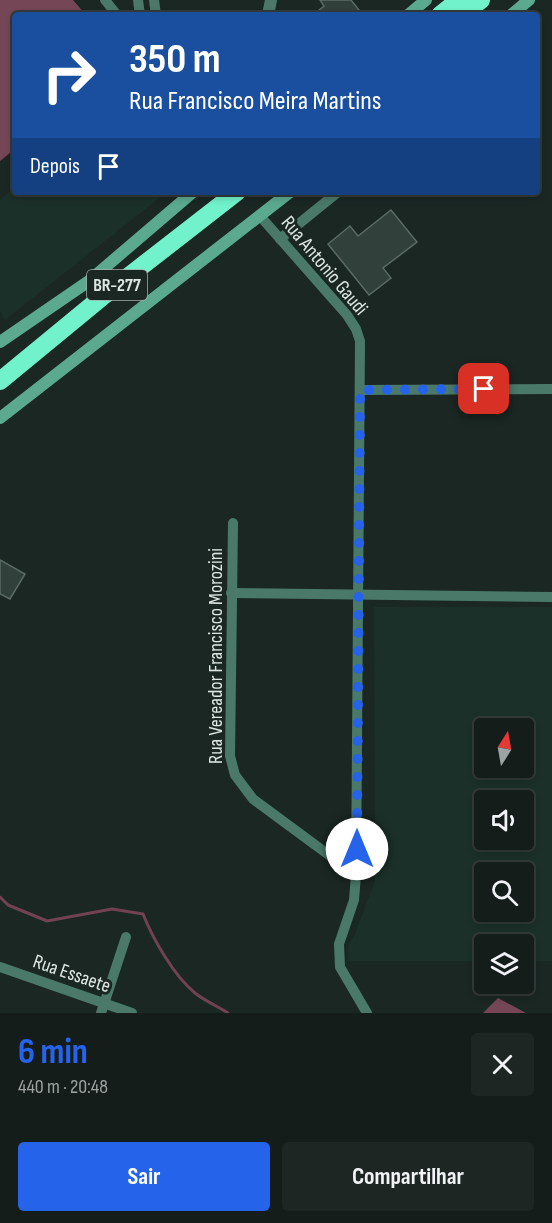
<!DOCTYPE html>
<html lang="pt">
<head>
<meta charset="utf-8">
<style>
	body { margin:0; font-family:"Sofia Sans Condensed",sans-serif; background:#1d2623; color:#f1f3f6; height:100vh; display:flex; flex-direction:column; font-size:22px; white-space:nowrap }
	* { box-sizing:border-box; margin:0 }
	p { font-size:20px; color:#9da2a2 }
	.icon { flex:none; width:33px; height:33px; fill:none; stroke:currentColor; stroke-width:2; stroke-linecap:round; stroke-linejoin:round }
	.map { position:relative; height:1013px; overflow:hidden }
	.side { display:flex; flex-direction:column; background:#141d1a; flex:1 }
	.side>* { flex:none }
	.top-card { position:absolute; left:12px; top:12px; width:528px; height:183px; border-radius:6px; box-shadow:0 3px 9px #0003,0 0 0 2px #333b39; background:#1a4fa0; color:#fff; overflow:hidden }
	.needle { width:39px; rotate:11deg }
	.controls { position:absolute; left:474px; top:718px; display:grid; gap:12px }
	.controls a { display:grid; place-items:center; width:60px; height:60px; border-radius:6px; background:#141d1a; box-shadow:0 3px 9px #0003,0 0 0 2px #333b39; font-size:30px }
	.pin { position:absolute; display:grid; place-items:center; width:51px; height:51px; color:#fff; margin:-26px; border-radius:12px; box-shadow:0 3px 9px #0006 }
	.me { position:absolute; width:66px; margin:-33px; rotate:0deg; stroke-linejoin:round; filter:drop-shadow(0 0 4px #0008) }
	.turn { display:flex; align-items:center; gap:21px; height:126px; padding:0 18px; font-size:27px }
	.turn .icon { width:78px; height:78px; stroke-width:2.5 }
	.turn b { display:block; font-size:42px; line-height:51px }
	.then { display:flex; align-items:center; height:57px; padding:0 18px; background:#0003; gap:12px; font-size:22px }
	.round { display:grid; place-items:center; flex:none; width:63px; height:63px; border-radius:6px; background:#1d2623 }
	.overview { display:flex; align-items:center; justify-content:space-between; height:102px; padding:0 18px }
	h1 { font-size:36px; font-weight:700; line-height:45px; color:#2563eb }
	.action { display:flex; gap:12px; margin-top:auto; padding:12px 18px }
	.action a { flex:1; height:69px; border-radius:6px; background:#2563eb; color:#fff; font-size:24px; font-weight:700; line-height:69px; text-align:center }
	.action a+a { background:#1d2623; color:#f1f3f6 }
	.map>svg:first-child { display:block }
</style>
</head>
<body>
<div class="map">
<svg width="552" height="1013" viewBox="0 0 552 1013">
	<rect width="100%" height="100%" fill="#1a2723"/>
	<g fill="#1b3029" fill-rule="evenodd">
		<polygon points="15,187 15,192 167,192 5,320 0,311 0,200"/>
		<path d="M374,607H552V961H524V945H484V961H348V945L355,934L375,880ZM484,729H524V768H484ZM484,801H524V840H484ZM484,873H524V912H484Z"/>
	</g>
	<g fill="#754656">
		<polygon points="0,0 73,0 86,15 15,15 15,149 0,161"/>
		<polygon points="498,998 526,1013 483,1013"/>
	</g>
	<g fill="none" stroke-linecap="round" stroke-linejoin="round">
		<path stroke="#714252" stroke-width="3" d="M0,897L8,905L47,921L112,909L143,914C153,939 174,976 195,993C205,1001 217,1006 228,1013"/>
	</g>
	<g fill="#32403b" stroke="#5b6a64" stroke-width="1.5">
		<polygon points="320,0 351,0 363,15 323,15 319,10 324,6"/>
		<polygon points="391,210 417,242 383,268 391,278 369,295 328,244 350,226 358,236"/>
		<polygon points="0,560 25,574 10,599 0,594"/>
	</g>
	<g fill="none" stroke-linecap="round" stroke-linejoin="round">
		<g stroke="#4a7969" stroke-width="10">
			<polyline points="105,0 117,15"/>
			<polyline points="138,0 140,15"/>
			<polyline points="154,0 156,15"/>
			<polyline points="260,216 347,315 356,329 360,341 356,875 354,900 339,944 340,967 367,1013"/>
			<polyline points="280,239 338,192"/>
			<polyline points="360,390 552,389"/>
			<polyline points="233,523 230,756 235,775 253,799 356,875"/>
			<polyline points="231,593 552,597"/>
			<polyline points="0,967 132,1013"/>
			<polyline points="101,1013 126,937"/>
		</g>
		<polyline stroke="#4a7969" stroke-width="12" points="268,15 271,0"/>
		<g stroke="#5baa90" stroke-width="12">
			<polyline points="408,15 426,0"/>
			<polyline points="511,15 529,0"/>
			<polyline points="0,342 89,281 193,192"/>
			<polyline points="0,418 290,192"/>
		</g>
		<g stroke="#71f2ca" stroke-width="18">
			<polyline points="440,15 459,0"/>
			<polyline points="461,15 481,0"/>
			<polyline points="0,381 102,297 237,192"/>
		</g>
	</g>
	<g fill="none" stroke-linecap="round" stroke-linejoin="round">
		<polyline stroke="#2563eb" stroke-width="10" stroke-dasharray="0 18" points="357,849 360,390 484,389"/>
	</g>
	<g text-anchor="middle" stroke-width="6" stroke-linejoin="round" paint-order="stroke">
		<rect fill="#1a2723" stroke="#a4adaa" stroke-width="1.5" x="87" y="270" width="60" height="30" rx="4.5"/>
		<g font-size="18" font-weight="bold" fill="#dfe7e4">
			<text x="117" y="291">BR-277</text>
		</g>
		<g font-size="20" fill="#dfe7e4" stroke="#1a2723">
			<text transform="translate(325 265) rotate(50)" y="7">Rua Antonio Gaudi</text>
			<text transform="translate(215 656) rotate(-90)" y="7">Rua Vereador Francisco Morozini</text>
			<text transform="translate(72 973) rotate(19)" y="7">Rua Essaete</text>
		</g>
	</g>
</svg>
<div class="controls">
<a><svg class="needle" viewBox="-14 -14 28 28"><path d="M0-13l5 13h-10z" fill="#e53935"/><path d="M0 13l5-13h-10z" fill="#9da2a2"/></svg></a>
<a><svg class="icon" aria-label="sound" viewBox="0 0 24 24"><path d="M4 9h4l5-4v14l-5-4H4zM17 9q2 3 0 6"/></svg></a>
<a><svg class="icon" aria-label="search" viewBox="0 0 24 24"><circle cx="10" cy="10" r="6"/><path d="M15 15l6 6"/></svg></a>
<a><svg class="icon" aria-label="layers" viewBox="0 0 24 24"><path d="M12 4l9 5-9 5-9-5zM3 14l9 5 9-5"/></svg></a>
</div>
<div class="pin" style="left:484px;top:389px;background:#d93025"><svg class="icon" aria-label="arrive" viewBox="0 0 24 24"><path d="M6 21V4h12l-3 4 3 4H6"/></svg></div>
<svg class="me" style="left:357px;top:849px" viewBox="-20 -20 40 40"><circle r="19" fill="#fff"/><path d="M0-13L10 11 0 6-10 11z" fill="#2563eb"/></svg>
<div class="top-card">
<div class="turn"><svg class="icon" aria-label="right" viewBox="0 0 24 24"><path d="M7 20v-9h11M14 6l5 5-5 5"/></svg><div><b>350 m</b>Rua Francisco Meira Martins</div></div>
<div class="then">Depois<svg class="icon" aria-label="arrive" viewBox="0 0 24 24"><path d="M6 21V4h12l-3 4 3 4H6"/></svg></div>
</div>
</div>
<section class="side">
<div class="overview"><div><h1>6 min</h1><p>440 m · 20:48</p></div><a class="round"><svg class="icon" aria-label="close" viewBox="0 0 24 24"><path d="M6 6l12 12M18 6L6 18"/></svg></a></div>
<div class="action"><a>Sair</a><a>Compartilhar</a></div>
</section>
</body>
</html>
